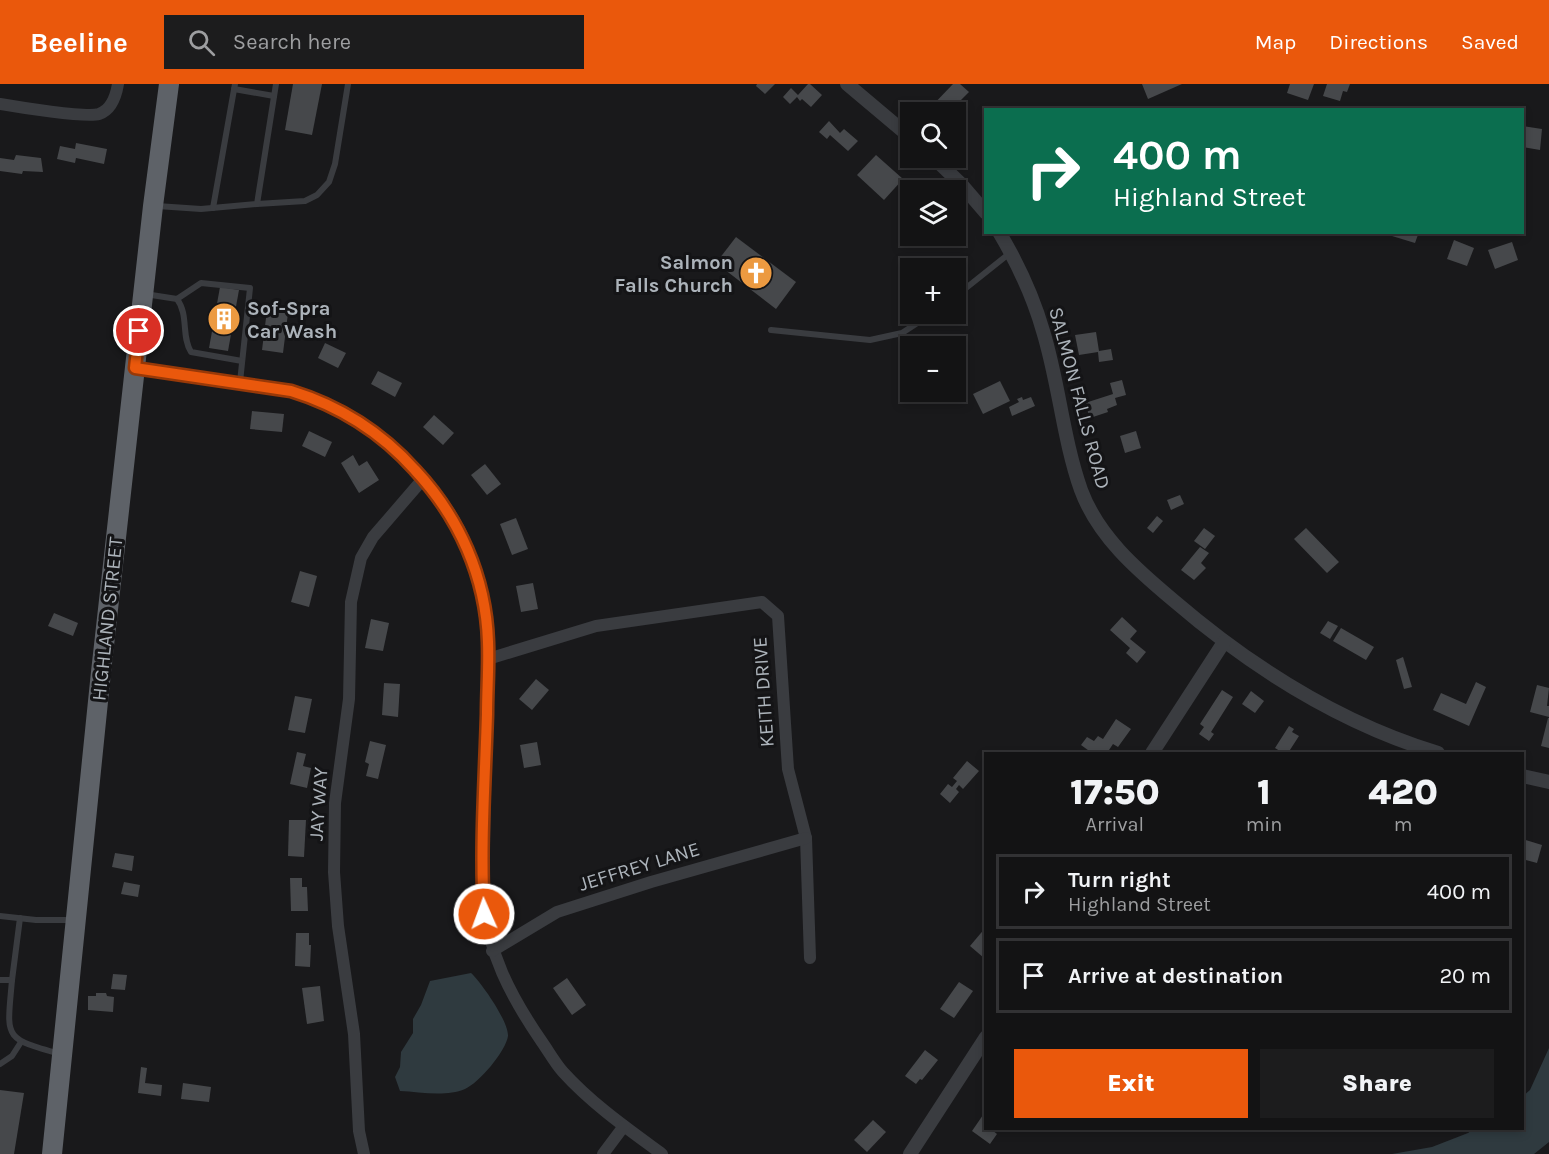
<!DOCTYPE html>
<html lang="en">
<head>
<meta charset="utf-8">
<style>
	body { margin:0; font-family:Karla,sans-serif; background:#1c1c1d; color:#f1f3f6; height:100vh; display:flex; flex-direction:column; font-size:22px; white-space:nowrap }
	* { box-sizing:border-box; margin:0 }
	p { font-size:20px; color:#9d9ea0 }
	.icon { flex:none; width:33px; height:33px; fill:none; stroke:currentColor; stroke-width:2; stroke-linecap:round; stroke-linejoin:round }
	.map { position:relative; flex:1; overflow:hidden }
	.sheet { position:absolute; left:984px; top:668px; width:540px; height:378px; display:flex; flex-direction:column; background:#131314; border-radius:0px; box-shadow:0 3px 9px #0003,0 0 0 2px #323234 }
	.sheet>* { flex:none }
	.banner { position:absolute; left:984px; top:24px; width:540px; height:126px; border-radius:0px; box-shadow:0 3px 9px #0003,0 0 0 2px #323234; background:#0b6e4f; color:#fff; overflow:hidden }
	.buttons { position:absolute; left:900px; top:18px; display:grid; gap:12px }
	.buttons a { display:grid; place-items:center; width:66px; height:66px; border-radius:0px; background:#131314; box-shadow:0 3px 9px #0003,0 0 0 2px #323234; font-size:30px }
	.pin { position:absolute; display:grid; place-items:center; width:51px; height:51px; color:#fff; margin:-26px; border:3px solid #fff; border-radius:50%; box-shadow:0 2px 6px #0007 }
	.me { position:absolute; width:66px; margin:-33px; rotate:358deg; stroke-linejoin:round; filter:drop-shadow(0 0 4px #0008) }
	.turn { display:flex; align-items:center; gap:21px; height:126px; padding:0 30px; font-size:27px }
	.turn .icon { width:78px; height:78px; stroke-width:2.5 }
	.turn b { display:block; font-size:42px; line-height:51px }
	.eta { display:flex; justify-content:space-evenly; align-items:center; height:102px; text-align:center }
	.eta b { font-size:36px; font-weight:800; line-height:42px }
	.cta { display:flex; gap:12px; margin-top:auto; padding:12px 30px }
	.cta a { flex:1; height:69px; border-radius:0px; background:#ea580c; color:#fff; font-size:24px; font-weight:800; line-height:69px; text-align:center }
	.cta a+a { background:#1c1c1d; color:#f1f3f6 }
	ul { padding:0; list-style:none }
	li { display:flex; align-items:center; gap:18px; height:75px; margin:0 12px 9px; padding:0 18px; border:3px solid #323234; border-radius:0px }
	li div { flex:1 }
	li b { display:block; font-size:22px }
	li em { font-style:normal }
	header { display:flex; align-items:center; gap:36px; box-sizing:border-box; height:84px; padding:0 30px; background:#ea580c; color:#fff }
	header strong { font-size:28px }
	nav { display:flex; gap:33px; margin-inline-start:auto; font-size:21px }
	.search { width:420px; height:54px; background:#1c1c1d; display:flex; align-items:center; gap:15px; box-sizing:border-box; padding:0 21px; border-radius:0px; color:#9d9ea0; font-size:22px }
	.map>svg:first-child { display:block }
</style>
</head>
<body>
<header>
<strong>Beeline</strong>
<div class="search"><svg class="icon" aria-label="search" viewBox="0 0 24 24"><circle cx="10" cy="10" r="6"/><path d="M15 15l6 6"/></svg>Search here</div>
<nav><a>Map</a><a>Directions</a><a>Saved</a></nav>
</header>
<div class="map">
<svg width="1549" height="1070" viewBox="0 0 1549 1070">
	<rect width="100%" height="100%" fill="#19191b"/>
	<g fill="#2f3a3f">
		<path d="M471,889C481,898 509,938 508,952C506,967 479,999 465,1005C446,1013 420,1008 400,1007L395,993L400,983L401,968L413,949V935L421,921L430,897Z"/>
		<polygon points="1549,964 1549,1058 1534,1070 1392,1070 1432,1063 1468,1049 1475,1044 1522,1044 1523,1012 1530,1006"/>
	</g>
	<g fill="#46484b">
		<polygon points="293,0 322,0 312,51 285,46"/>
		<polygon points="757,0 775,0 765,10 756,2"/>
		<polygon points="808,0 810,0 822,11 811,23 802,15 800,17 797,13 790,20 783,13 791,4 798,11"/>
		<polygon points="953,0 960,0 969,8 949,28 932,28 929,25"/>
		<polygon points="1142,0 1182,0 1148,15"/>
		<polygon points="1290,0 1314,0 1308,16 1287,9"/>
		<polygon points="1327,0 1350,0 1347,8 1343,7 1340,17 1323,12"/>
		<polygon points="829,37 840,49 844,45 858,57 848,67 830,51 827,55 819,48"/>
		<polygon points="1522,42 1542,45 1540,66 1522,63"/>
		<polygon points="76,59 107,65 104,80 76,74 75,79 57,75 60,62 75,65"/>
		<polygon points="16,71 41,74 43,88 23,87 22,90 0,87 0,74 14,76"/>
		<polygon points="876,71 903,95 884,116 857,91"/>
		<polygon points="1393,148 1419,148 1415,159 1392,152"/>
		<polygon points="736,153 796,198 776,225 716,179"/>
		<polygon points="1454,156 1474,164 1467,182 1447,175"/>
		<polygon points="1512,158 1518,176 1495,185 1488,166"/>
		<polygon points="220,203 239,206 228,267 209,264"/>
		<polygon points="267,226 288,229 283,269 262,266"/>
		<polygon points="1096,248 1099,267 1111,265 1113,276 1099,278 1098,268 1079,271 1075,251"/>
		<polygon points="325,259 346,269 338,284 318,274"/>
		<polygon points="378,287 402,299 395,313 371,300"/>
		<polygon points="1122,296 1126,311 1115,314 1117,321 1107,325 1108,328 1090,334 1085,319 1113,310 1110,299"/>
		<polygon points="1000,297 1010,317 983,330 973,310"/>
		<polygon points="1022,313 1023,316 1031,313 1035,322 1012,332 1009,323 1019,318 1017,315"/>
		<polygon points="252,327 284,330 282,348 250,345"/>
		<polygon points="434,331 454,349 443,361 423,343"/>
		<polygon points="309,347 332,358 325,373 302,362"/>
		<polygon points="1136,347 1141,364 1125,369 1120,352"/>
		<polygon points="353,371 359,382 367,377 379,396 359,409 341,379"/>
		<polygon points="485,380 501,400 487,411 471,391"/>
		<polygon points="1180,411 1184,420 1171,426 1167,416"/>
		<polygon points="1157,432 1163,437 1153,449 1147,444"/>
		<polygon points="516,434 528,465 512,471 500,440"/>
		<polygon points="1204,444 1215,452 1205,465 1194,457"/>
		<polygon points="1306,444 1339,478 1327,489 1294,455"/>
		<polygon points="1200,463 1209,469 1201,479 1206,484 1194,496 1181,486"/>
		<polygon points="300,487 317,492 309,523 291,518"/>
		<polygon points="533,499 538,525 521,528 516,502"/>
		<polygon points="54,529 78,539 73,552 48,542"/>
		<polygon points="1122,533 1137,547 1130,555 1146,568 1137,579 1126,569 1130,564 1110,546"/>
		<polygon points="371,535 389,539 383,567 365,564"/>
		<polygon points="1328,537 1338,542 1330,555 1320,549"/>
		<polygon points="1341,544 1374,563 1366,576 1333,557"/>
		<polygon points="1403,573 1412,603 1404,605 1396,576"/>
		<polygon points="536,595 549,606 532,626 519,615"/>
		<polygon points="1476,598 1486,603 1469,642 1433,626 1441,609 1466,620"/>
		<polygon points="384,599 400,600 398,633 382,631"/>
		<polygon points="1537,601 1549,604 1547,622 1549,622 1549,633 1530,628"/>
		<polygon points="1222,606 1233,613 1211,648 1214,650 1209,657 1199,650 1204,643 1200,640"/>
		<polygon points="1251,607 1264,617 1255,629 1242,620"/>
		<polygon points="295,612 312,615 305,649 288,646"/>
		<polygon points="1548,634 1549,634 1549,664 1541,662"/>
		<polygon points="1116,635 1131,645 1118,663 1113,660 1107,669 1092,669 1081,661 1087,653 1094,657 1098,652 1103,655"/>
		<polygon points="1289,642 1294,645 1292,648 1299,652 1288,669 1283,669 1275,664"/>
		<polygon points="370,657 386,661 378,695 366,692 369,680 365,678"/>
		<polygon points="537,658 541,681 524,684 520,661"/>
		<polygon points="297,668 306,670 303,682 311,684 307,704 290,700"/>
		<polygon points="967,677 979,687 963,705 959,701 956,705 959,708 950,719 940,710 948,700 952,703 957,697 953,694"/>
		<polygon points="289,736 306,736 304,773 288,772"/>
		<polygon points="1522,755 1542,761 1537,779 1522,775"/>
		<polygon points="115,769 134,772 132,787 112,783"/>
		<polygon points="290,794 302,794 302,803 307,803 308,827 291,827"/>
		<polygon points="124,798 140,801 138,813 121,810"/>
		<polygon points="986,843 986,871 984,874 970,862"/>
		<polygon points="296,849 309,849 309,861 311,861 310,883 295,882"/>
		<polygon points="113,890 127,891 125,906 111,905"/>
		<polygon points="567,894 586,921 572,931 553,904"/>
		<polygon points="959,898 973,907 954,934 940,925"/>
		<polygon points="320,902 324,937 307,940 302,904"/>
		<polygon points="96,909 106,909 107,912 114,913 113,928 88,926 88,912 96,912"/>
		<polygon points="925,966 938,976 922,996 920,995 916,1000 905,992"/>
		<polygon points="141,983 147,984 145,999 162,1001 161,1012 138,1009"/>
		<polygon points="183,999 211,1003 209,1018 181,1015"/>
		<polygon points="0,1006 24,1009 14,1070 0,1070"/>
		<polygon points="983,1031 986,1033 986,1044 993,1044 992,1046 997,1050 990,1060 972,1047"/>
		<polygon points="873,1036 886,1048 867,1068 854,1056"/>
	</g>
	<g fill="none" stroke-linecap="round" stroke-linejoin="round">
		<g stroke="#3a3c40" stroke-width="6">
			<polyline points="234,5 274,12"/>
			<polyline points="257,120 305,117 317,111 329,98 335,80 348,0"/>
			<polyline points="157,122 201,125 257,120 276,0"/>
			<polyline points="213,124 235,0"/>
			<polyline points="145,210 177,215 201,199 250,204 240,298"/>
			<polyline points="956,212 1010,169"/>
			<path d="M177,215C189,231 181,252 191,268L242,277"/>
			<polyline points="771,246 870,256 902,249 931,230"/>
			<polyline points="0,832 36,836 73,836"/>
			<polyline points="0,896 12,896 20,834"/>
			<path d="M12,896C7,954 2,954 60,970"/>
			<polyline points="0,980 12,972 21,958"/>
		</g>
		<g stroke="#3a3c40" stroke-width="12">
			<path d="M0,20C17,23 86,34 99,30C111,26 116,12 118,0"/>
			<path d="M135,284C168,289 201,294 234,298C262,302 289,305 315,315C378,338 443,402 468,465C480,495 485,526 488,558L483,812C487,868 511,913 542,958C549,968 555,979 563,988C592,1020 628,1045 662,1070"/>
			<polyline points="488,575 596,542 762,518 778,532 788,685 806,754 810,874"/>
			<polyline points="492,867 557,828 651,798 806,754"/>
			<polyline points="364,1070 359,1047 354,950 338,842 334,788 335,719 349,615 351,518 361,474 373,453 423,395"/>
			<polyline points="603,1070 624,1042"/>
		</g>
		<g stroke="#3a3c40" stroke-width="14">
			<polyline points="847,0 910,53"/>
			<polyline points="934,74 961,100 986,129"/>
			<path d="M999,148C1018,180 1033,212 1043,247C1059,299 1063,355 1081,406C1098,452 1136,485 1173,516C1251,583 1339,639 1438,669"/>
			<polyline points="1152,669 1224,558"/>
			<polyline points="1522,692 1549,698"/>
			<polyline points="910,1070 986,953"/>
		</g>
		<polyline stroke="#5e6268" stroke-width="20" points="52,1070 101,588 153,122 169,0"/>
	</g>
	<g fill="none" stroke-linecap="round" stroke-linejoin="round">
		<defs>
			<path id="route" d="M139,247L135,284L291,307C340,322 381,348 415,386C459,433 486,493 488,558C489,582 487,606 487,630C485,696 480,764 484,830"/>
		</defs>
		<use href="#route" stroke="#983908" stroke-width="15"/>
		<use href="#route" stroke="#ea580c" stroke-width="10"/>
	</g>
	<defs>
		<symbol id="church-disc" viewBox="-11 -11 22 22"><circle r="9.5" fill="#ec9a41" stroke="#141416"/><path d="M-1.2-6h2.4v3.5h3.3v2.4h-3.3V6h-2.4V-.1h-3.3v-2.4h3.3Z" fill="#fff"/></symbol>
		<symbol id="building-disc" viewBox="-11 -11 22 22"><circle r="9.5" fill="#ec9a41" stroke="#141416"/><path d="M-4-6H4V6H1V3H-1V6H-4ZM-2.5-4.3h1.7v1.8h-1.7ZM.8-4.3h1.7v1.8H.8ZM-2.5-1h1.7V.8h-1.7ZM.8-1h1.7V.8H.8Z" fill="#fff"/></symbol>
	</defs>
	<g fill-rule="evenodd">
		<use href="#church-disc" x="737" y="170" width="38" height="38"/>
		<use href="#building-disc" x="205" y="216" width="38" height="38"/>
	</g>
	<g text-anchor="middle" stroke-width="6" stroke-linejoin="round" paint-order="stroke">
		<g font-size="20" font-weight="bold" fill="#acb3ba" stroke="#141416" text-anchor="end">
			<text x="733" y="185">Salmon<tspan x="733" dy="23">Falls Church</tspan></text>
			<text x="247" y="231" text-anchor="start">Sof-Spra<tspan x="247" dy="23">Car Wash</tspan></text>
		</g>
		<g font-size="20" fill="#acb3ba" stroke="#141416">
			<text transform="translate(1080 314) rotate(75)" y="7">SALMON FALLS ROAD</text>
			<text transform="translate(107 535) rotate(-84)" y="7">HIGHLAND STREET</text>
			<text transform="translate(763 608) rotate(-94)" y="7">KEITH DRIVE</text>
			<text transform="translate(318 720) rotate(-86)" y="7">JAY WAY</text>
			<text transform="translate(639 782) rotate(-17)" y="7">JEFFREY LANE</text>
		</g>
	</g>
</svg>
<div class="buttons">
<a><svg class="icon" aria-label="search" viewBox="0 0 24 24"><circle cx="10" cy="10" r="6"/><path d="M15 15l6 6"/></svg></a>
<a><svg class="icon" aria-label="layers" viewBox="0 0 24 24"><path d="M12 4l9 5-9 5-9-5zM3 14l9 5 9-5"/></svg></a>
<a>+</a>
<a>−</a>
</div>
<div class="pin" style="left:139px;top:247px;background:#d93025"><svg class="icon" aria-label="arrive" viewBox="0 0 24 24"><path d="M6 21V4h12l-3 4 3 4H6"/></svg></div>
<svg class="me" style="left:484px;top:830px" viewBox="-20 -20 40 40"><circle r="17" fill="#ea580c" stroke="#fff" stroke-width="3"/><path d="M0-11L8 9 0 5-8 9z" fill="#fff"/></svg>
<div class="banner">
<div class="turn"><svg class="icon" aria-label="right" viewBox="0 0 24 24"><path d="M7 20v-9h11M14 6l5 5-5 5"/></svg><div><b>400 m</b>Highland Street</div></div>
</div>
<section class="sheet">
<div class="eta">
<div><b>17:50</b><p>Arrival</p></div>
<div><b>1</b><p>min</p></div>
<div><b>420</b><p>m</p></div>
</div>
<ul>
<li><svg class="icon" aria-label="right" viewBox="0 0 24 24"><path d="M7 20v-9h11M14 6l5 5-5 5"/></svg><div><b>Turn right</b><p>Highland Street</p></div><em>400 m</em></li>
<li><svg class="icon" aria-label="arrive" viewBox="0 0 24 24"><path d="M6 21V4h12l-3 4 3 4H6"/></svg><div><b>Arrive at destination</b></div><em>20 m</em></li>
</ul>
<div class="cta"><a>Exit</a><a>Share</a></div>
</section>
</div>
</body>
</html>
